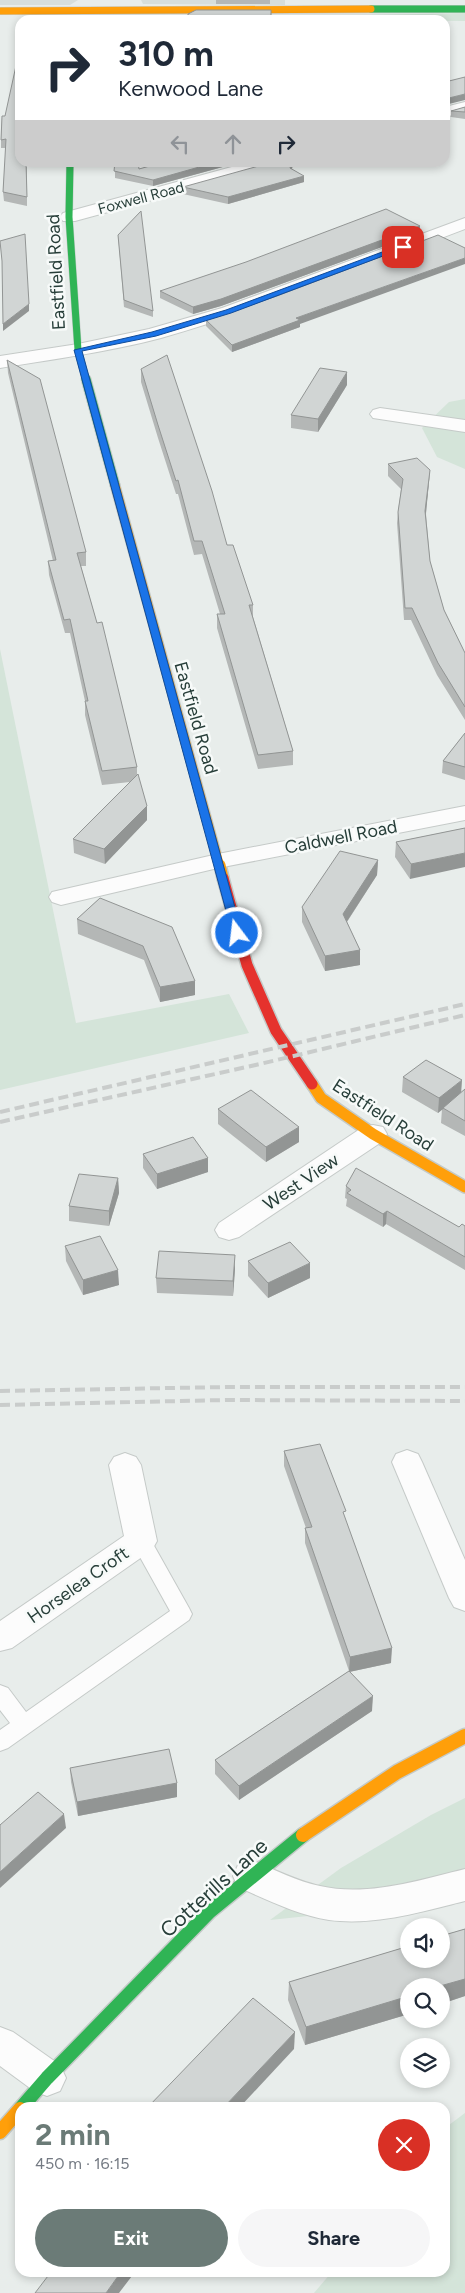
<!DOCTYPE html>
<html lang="en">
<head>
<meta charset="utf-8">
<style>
	body { margin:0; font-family:Figtree,sans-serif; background:#f6f6f7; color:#1f2937; height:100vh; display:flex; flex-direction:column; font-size:19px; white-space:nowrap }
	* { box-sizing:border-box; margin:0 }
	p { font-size:16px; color:#747a83 }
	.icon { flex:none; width:28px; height:28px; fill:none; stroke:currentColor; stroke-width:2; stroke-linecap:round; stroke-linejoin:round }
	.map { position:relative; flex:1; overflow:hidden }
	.drawer { position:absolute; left:15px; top:2102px; width:435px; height:175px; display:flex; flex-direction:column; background:#fff; border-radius:15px; box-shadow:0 2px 8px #0003 }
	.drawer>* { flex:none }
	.banner { position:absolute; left:15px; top:15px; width:435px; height:152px; border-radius:15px; box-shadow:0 2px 8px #0003; background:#fff; color:#1f2937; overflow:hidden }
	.tools { position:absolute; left:400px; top:1918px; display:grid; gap:10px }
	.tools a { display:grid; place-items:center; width:50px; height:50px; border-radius:50%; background:#fff; box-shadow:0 2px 8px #0003; font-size:25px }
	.pin { position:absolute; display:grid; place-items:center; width:42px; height:42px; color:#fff; margin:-21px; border-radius:10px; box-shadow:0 2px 8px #0006 }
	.me { position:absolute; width:55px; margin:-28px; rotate:345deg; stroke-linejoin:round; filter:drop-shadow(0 0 4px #0008) }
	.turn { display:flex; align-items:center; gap:18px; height:105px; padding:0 20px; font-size:22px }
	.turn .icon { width:65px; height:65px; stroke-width:2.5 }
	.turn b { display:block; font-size:35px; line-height:42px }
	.lanes { display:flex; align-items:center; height:48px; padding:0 20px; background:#0003; justify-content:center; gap:25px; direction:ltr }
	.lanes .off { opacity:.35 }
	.round { display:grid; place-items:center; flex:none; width:52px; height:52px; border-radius:26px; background:#f6f6f7 }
	.head { display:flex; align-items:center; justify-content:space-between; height:85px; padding:0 20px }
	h1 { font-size:30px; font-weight:700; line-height:38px; color:#6b7b77 }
	.cta { display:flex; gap:10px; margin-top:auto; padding:10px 20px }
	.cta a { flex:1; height:58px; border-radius:30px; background:#6b7b77; color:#fff; font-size:20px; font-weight:700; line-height:58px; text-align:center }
	.cta a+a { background:#f6f6f7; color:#1f2937 }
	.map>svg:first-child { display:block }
</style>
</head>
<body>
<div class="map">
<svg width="465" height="2293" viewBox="0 0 465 2293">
	<rect width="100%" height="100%" fill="#e8edeb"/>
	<g fill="#d7dedb">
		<polygon points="0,0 78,0 70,5 0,5"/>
		<polygon points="141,0 285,0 285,5 143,4"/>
	</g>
	<g fill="#d4e4d9">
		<polygon points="465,13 465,21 372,20 371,15"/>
		<polygon points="465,399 465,469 437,457 422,428 449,402"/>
		<polygon points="0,649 76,1023 229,994 249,1033 0,1090"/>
		<polygon points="465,1798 465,1891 422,1904 270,1920 341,1868 431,1815"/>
		<polygon points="465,2113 465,2293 314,2293 331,2273 445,2272 445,2128"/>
	</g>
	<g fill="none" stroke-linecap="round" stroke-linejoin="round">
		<defs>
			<polygon id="lane" points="141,1533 148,1535 189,1608 192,1614 189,1620 8,1748 0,1751 0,1730 10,1723 0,1710 0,1685 8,1688 26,1712 170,1611 131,1541 134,1535"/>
			<g id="street">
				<polygon points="465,102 465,112 445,117 445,107"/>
				<polygon points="250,162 279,162 277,166 75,221 63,221 60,217 63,213"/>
				<path d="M465,218V229C364,267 264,309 161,338C108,352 54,359 0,368V356L78,344L149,329L222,308Z"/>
				<polygon points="380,408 465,420 465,432 373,418 370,414 373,410"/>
				<polygon points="465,806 465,820 218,868 61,905 52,902 49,897 52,892 218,854"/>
				<polygon points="373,1125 383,1127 387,1134 383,1141 239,1237 229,1240 219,1237 215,1230 219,1223 363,1127"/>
				<polygon points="407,1450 418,1454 422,1462 465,1560 465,1611 454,1607 449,1598 392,1462 396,1454"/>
				<polygon points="125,1453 136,1457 141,1465 157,1541 152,1550 12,1648 0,1651 0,1621 124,1536 109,1465 114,1457"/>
				<path d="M251,1860C274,1869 296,1881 320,1886C367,1897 420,1880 465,1869V1901C421,1912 374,1926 329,1920C298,1915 267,1900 238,1887L233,1876L238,1865Z"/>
				<polygon points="0,2027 13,2032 60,2065 66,2078 60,2091 47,2096 34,2091 0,2066"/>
			</g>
			<g id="fast-far2">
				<polyline points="371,9 465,9"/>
				<polyline points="70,162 69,217 78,350 86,380"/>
			</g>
			<polyline id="fast-far1" points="86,379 115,485"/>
			<polyline id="fast" points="21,2108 47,2078 209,1912 303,1835"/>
			<polyline id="slow-far3" points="0,11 371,9"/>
			<polyline id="slow-far2" points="115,485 220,867"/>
			<g id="slow-far1">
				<polyline points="220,865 223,878"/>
				<polyline points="312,1084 321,1098 373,1134 465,1187"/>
			</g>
			<g id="slow">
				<polyline points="303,1835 397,1772 465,1736"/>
				<polyline points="0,2132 20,2109"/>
			</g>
			<polyline id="jam" points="223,878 247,965 276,1031 312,1084"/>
		</defs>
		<use href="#lane" stroke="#c5cac8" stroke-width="2"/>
		<use href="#street" stroke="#c5cac8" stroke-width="2"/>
		<use href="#fast-far2" stroke="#c4cac8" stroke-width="8"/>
		<use href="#fast-far1" stroke="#c4cac8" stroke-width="11"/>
		<use href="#fast" stroke="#c4cac8" stroke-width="17"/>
		<use href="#slow-far3" stroke="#c4cac8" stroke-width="8"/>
		<use href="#slow-far2" stroke="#c4cac8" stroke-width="11"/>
		<use href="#slow-far1" stroke="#c4cac8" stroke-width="14"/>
		<use href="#slow" stroke="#c4cac8" stroke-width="17"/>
		<use href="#jam" stroke="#c4cac8" stroke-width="14"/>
		<use href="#lane" fill="#fcfcfc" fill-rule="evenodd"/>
		<use href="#street" fill="#fcfcfc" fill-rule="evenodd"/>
		<use href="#fast-far2" stroke="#30b455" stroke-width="7"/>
		<use href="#fast-far1" stroke="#30b455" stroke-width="9"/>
		<use href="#fast" stroke="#30b455" stroke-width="14"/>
		<use href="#slow-far3" stroke="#ff9f0a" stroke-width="7"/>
		<use href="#slow-far2" stroke="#ff9f0a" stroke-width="9"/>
		<use href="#slow-far1" stroke="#ff9f0a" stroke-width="11"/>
		<use href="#slow" stroke="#ff9f0a" stroke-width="14"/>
		<use href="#jam" stroke="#e5322d" stroke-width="11"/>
		<g stroke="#c9cccb" stroke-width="4" stroke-dasharray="10 5" stroke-linecap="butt">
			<polyline points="0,1112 465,1004"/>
			<polyline points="0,1122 260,1064 465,1015"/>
			<polyline points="0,1391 228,1387 465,1387"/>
			<polyline points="0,1405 226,1400 465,1401"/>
		</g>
	</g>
	<g fill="#b4b7b6">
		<rect x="216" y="0" width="54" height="4"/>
		<polygon points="465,107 465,119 451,117 451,111"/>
		<polygon points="2,116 27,162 27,206 4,201 3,192 6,148 1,148 1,140"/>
		<polygon points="115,162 139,169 164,162 241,162 153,186 115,178"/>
		<polygon points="294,162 292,169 304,182 228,204 183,194 183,187"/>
		<polygon points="420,226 420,233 221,306 193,314 160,298 160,291"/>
		<polygon points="118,235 153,311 153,317 124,307"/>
		<polygon points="206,320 300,324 300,327 232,352 206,326"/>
		<polygon points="7,360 86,552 86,566 81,566 137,767 137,775 147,820 105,864 74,853 73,839 130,782 102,785 85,715 85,701 70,633 65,633 49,575 48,561 53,561 8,373"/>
		<polygon points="141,369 227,545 253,605 253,617 293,751 293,765 258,769 217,628 217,614 220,614 202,554 194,555 178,494 176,494 158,438 141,382"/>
		<polygon points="347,385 318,432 291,428 291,415"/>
		<polygon points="388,464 430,470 426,514 430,561 444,610 465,653 465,720 437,675 411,620 404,620 397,523 398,512 401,489 388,476"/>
		<polygon points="465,733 465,780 442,773 443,761"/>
		<polygon points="465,828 410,879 395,857 396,842"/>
		<polygon points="378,860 377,875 347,922 360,950 360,965 325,971 302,922 302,907"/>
		<polygon points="100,898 195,981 195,995 160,1002 144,960 78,934 77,919"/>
		<polygon points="403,1077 461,1092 465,1089 465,1136 441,1123 442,1109 438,1113 402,1092"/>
		<polygon points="218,1109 299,1127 299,1142 266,1162 218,1124"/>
		<polygon points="143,1154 208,1158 208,1172 157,1189 143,1168"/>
		<polygon points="118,1178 119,1193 109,1226 69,1221 69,1206"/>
		<polygon points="346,1186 459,1227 465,1226 465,1270 386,1224 383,1227 346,1206 347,1199 345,1198"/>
		<polygon points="65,1246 119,1285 83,1295 66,1261"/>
		<polygon points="248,1261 310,1278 268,1298 248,1276"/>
		<polygon points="235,1269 233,1296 157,1293 156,1278"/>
		<polygon points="284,1451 345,1519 391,1663 349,1672 372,1711 239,1800 215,1774 215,1760 349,1671 305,1543 305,1528 306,1528 284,1466"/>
		<polygon points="70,1768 177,1783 177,1797 78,1816 71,1782"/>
		<polygon points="465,1929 465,1996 441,2004 441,1986 409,1986 409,2014 305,2045 288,2000 289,1982 409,1946 409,1959 441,1959 441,1936"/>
	</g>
	<g fill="#929594">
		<polygon points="465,94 465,100 445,105 445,99"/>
		<polygon points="217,162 241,162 153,186 153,180"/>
		<polygon points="292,162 294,162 290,174 290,168"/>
		<polygon points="304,176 304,182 228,204 228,197"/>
		<polygon points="420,226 420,233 221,306 193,314 193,307"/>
		<polygon points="465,258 465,264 300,324 300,327 232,352 232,345 296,318"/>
		<polygon points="29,304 29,311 3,331 3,324"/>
		<polygon points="347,372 347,385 318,432 318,419"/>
		<polygon points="430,470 429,482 425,522 425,511"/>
		<polygon points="147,806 147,820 105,864 104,849"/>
		<polygon points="465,853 465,867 410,879 411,864"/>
		<polygon points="378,860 377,875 342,929 343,914"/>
		<polygon points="360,950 360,965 325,971 325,956"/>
		<polygon points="195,981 195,995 160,1002 160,987"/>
		<polygon points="462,1080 461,1095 438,1113 439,1098"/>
		<polygon points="299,1127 299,1142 266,1162 266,1147"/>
		<polygon points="208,1158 208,1172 157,1189 157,1174"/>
		<polygon points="118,1178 119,1193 109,1226 109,1211"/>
		<polygon points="387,1211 386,1224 383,1227 383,1214"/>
		<polygon points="235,1255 235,1269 233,1296 233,1281"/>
		<polygon points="310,1263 310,1278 268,1298 268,1283"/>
		<polygon points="118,1270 119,1285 83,1295 83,1280"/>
		<polygon points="392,1648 391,1663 349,1672 350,1657"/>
		<polygon points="373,1696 372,1711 239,1800 239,1786"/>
		<polygon points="177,1783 177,1797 78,1816 77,1802"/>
		<polygon points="64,1814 66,1828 0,1888 0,1872"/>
		<polygon points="465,1979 465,1996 441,2004 441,1986 440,1986"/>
		<polygon points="409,1996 409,2014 305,2045 306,2027"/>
		<polygon points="295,2032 294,2049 239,2108 223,2108"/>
		<polygon points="121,2272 135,2272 119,2293 106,2293"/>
	</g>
	<g fill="#d1d5d4" stroke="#929594">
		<polygon points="196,10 271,10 271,20 188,20 188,14"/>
		<polygon points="19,52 20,53 20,162 26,162 27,197 3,192 6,139 1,140 2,116 5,116"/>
		<polygon points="465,77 465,94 445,99 445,82"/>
		<polygon points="465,107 465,112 451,111"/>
		<polygon points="115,162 138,162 139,169 164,162 217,162 153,180 114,171"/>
		<polygon points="273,162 292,162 290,168 304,176 228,197 183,187"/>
		<polygon points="386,209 420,226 221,299 193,307 160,291 246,262"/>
		<polygon points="141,211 153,311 124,300 118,235"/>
		<polygon points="25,234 29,304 3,324 2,261 0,241"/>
		<polygon points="438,235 465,248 465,258 296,318 300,320 232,345 206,320 277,296"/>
		<polygon points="167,355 212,491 227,545 233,545 253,605 249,605 293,751 258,755 217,614 225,614 202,541 194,541 178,480 176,481 158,425 141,369"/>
		<polygon points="7,360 40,379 86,552 77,553 97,623 102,622 137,767 102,771 85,701 88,701 70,619 64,620 48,561 56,560"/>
		<polygon points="320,368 347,372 318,419 291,415"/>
		<polygon points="417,458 430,470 425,511 430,561 444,610 465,653 465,707 438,663 412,608 405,608 398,512 403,479 388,464"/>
		<polygon points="465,733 465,767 443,761"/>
		<polygon points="138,774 147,806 104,849 73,839"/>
		<polygon points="465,828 465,853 411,864 396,842"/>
		<polygon points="340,851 378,860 343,914 360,950 325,956 302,907"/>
		<polygon points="100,898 172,927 195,981 160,987 143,946 77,919"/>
		<polygon points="426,1060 462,1080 439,1098 403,1077"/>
		<polygon points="465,1089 465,1121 443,1108"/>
		<polygon points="251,1090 299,1127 266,1147 218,1109"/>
		<polygon points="193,1137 208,1158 157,1174 143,1154"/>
		<polygon points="356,1168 459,1227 462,1224 465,1226 465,1257 387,1211 383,1214 347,1193 351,1190 346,1186"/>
		<polygon points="79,1174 118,1178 109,1211 69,1206"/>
		<polygon points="100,1236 118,1270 83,1280 65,1246"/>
		<polygon points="290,1242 310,1263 268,1283 248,1261"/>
		<polygon points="159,1251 235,1255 233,1281 156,1278"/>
		<polygon points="320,1444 346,1511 343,1512 392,1648 350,1657 305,1528 312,1527 284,1451"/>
		<polygon points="349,1671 373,1696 239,1786 215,1760"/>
		<polygon points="169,1749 177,1783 77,1802 70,1768"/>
		<polygon points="38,1792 64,1814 0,1872 0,1825"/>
		<polygon points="465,1929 465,1979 440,1986 409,1986 409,1996 306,2027 289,1982 409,1946 409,1959 441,1959 441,1936"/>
		<polygon points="253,1998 295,2032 223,2108 147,2108"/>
		<polygon points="51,2272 121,2272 106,2293 35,2293"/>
	</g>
	<polygon fill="#1a73e8" stroke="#114b97" points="401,245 407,247 231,313 156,336 82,351 242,933 237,936 232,933 74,350 152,332 226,310"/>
	<g text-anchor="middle" stroke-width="5" stroke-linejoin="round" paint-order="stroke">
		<g font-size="15" fill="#273e39" stroke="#f7faf9">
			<text transform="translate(141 198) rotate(-15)" y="5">Foxwell Road</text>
		</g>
		<g font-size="18" fill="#273e39" stroke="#f7faf9">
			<text transform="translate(56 272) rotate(-93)" y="6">Eastfield Road</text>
			<text transform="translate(196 718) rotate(74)" y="6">Eastfield Road</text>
			<text transform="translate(341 837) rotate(-11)" y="6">Caldwell Road</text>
			<text transform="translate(383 1115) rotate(33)" y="6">Eastfield Road</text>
			<text transform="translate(301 1182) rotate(-34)" y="6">West View</text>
			<text transform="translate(78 1585) rotate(-35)" y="6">Horselea Croft</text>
		</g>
		<g font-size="21" fill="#273e39" stroke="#f7faf9">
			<text transform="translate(214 1888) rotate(-42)" y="7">Cotterills Lane</text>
		</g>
	</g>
</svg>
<div class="tools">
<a><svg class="icon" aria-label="sound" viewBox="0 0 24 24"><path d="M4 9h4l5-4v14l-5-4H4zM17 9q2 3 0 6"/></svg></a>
<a><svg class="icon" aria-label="search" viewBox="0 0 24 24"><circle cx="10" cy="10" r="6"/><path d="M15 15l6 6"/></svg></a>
<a><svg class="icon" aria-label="layers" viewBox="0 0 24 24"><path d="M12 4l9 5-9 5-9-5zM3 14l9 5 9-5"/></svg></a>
</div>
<div class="pin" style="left:403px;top:247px;background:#d93025"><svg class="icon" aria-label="arrive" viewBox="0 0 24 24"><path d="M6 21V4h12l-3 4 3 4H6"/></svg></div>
<svg class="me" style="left:237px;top:933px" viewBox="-20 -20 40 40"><circle r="17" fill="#1a73e8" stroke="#fff" stroke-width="3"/><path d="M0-11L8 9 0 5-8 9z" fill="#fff"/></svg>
<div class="banner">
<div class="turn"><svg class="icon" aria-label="right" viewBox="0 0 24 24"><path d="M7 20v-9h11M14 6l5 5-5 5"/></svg><div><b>310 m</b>Kenwood Lane</div></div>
<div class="lanes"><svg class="icon off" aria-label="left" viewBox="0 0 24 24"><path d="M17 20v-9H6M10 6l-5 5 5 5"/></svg><svg class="icon off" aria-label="ahead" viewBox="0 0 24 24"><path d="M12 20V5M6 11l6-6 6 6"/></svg><svg class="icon" aria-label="right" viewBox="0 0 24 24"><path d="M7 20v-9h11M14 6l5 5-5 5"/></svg></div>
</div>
<section class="drawer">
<div class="head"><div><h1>2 min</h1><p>450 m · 16:15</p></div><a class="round" style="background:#d93025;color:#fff"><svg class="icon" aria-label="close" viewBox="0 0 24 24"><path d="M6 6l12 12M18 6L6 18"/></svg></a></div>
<div class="cta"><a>Exit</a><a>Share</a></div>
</section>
</div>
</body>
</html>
